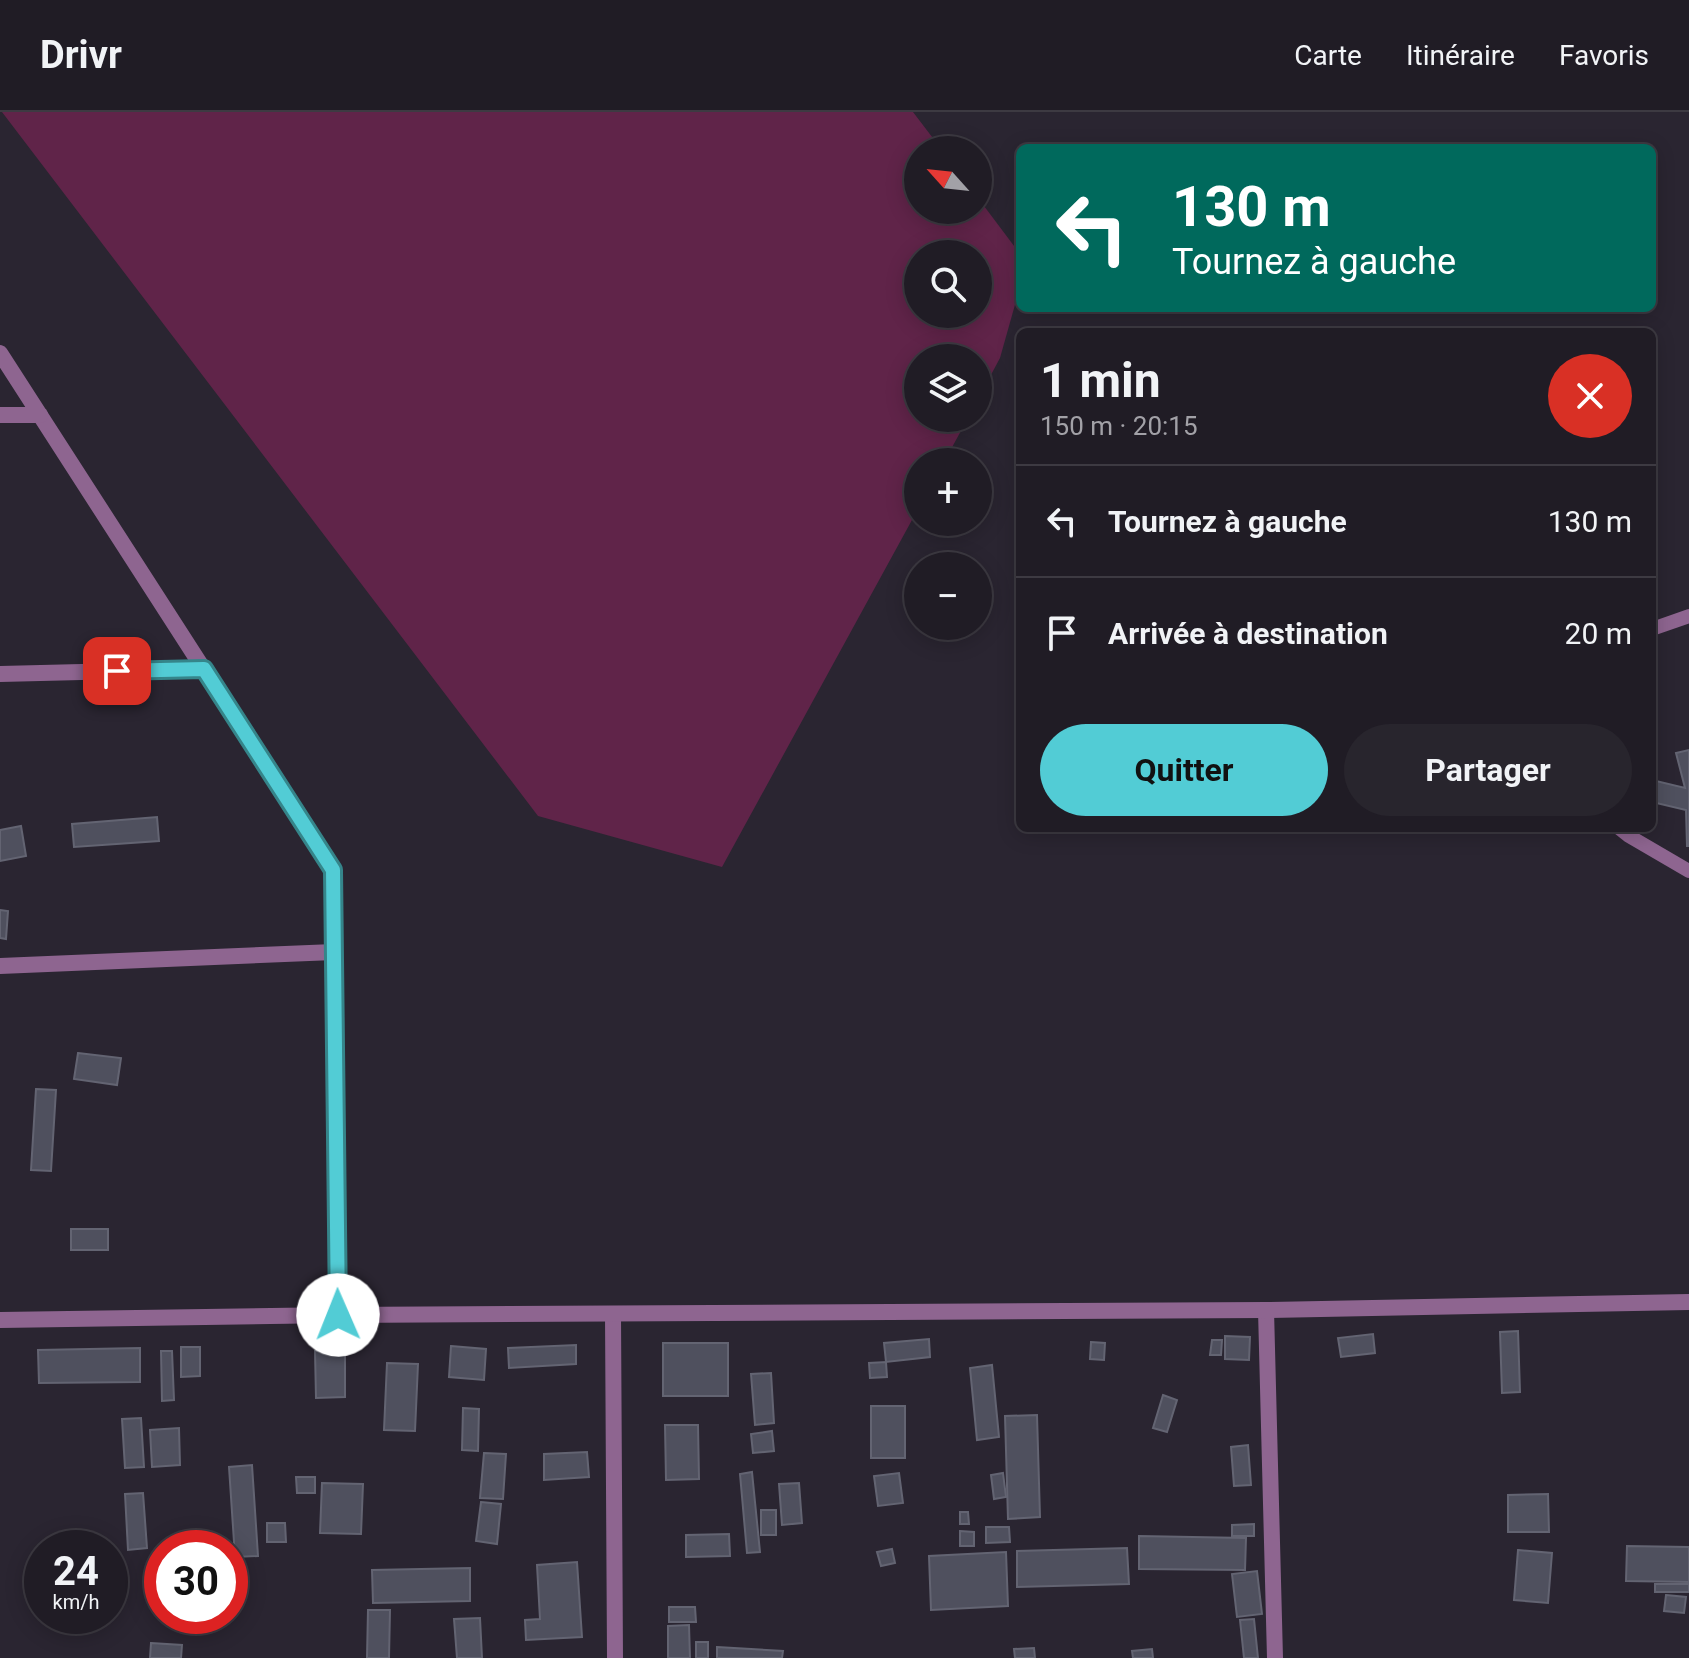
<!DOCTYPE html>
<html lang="fr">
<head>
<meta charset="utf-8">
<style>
	body { margin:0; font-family:Roboto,sans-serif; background:#28252d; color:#f1f3f6; height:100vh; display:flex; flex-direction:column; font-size:30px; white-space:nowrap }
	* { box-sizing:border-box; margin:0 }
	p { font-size:26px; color:#a2a1a7 }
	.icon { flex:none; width:44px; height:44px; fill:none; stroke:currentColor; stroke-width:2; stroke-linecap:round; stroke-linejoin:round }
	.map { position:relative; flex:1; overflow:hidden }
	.panel { position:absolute; left:1016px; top:216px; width:640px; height:504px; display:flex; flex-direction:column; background:#201c25; border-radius:12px; box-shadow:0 4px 20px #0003,0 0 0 2px #3d3a42 }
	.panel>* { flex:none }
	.top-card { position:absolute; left:1016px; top:32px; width:640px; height:168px; border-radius:12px; box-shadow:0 4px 20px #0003,0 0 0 2px #3d3a42; background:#00695c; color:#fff; overflow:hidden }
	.needle { width:52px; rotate:297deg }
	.tools { position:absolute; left:904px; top:24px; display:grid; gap:16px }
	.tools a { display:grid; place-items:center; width:88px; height:88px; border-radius:50%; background:#201c25; box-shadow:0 4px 20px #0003,0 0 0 2px #3d3a42; font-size:40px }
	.speed { position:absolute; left:24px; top:1418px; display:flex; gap:16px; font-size:40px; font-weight:700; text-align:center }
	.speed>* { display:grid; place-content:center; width:104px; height:104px; border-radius:50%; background:#201c25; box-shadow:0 4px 20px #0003,0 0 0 2px #3d3a42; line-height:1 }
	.speed small { font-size:20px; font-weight:400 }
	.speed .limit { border:12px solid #d22; background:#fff; color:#111 }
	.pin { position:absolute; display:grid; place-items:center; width:68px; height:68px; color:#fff; margin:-34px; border-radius:16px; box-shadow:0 4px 12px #0006 }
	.me { position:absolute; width:88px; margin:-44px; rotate:359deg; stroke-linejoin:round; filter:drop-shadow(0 0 6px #0008) }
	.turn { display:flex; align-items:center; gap:28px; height:168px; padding:0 24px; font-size:36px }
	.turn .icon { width:104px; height:104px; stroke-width:2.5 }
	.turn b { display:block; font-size:56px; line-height:68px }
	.round { display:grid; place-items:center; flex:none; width:84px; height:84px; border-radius:42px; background:#28252d }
	.headline { display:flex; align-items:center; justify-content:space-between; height:136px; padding:0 24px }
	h1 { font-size:48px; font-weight:700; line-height:60px }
	.action { display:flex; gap:16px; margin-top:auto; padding:16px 24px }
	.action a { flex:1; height:92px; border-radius:48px; background:#52ccd5; color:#111; font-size:32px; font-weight:700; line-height:92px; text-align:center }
	.action a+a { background:#28252d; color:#f1f3f6 }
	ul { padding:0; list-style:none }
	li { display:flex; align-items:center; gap:24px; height:112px; padding:0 24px; border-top:2px solid #3d3a42 }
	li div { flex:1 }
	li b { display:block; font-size:30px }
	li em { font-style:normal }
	header { display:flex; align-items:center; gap:48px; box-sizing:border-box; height:112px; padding:0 40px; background:#201c25; border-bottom:2px solid #3d3a42 }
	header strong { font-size:38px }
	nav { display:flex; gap:44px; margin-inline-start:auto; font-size:28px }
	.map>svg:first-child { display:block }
</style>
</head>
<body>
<header>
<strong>Drivr</strong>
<nav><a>Carte</a><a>Itinéraire</a><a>Favoris</a></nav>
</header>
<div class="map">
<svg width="1689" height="1546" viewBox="0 0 1689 1546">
	<rect width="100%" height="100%" fill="#2a2531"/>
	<path fill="#602449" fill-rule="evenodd" d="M2,0H913L942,38H918V98H978V86L1020,142V175L1000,246L978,287V246H918V306H968L944,350H918V397L722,755L538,704ZM978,142V202H918V142Z"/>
	<g fill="#4f505e" stroke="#636472" stroke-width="2">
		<polygon points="1689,638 1689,734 1687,734 1686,698 1652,690 1652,668 1685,676 1676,641"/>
		<polygon points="157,705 159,729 74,735 72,712"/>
		<polygon points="21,714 26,744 0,749 0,718"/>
		<polygon points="0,798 8,799 6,827 0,826"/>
		<polygon points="78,941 121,946 117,973 74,967"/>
		<polygon points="36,977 56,978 51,1059 31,1058"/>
		<rect x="71" y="1117" width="37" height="21"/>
		<polygon points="1518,1219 1520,1280 1502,1281 1500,1220"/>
		<polygon points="1373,1222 1375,1241 1341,1245 1338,1226"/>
		<polygon points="1225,1224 1250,1225 1249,1248 1225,1247"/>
		<polygon points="929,1227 930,1245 886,1250 884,1231"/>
		<polygon points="1212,1228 1222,1228 1221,1243 1210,1243"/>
		<polygon points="1091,1230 1105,1231 1104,1248 1090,1247"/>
		<rect x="663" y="1231" width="65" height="53"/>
		<polygon points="576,1233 576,1252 509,1256 508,1236"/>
		<polygon points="451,1234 486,1237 484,1268 449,1265"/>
		<polygon points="181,1235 200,1235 200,1264 181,1265"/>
		<polygon points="140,1236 140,1270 39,1271 38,1238"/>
		<polygon points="345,1238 345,1285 316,1286 315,1239"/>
		<polygon points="161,1239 172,1239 174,1288 162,1289"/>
		<polygon points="886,1250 887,1265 870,1266 869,1251"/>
		<polygon points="387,1251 418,1252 415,1319 384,1318"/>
		<polygon points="992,1253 999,1325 977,1328 970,1256"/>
		<polygon points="771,1261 774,1311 755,1313 751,1262"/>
		<polygon points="1163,1283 1177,1288 1167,1320 1153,1316"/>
		<rect x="871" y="1294" width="34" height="52"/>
		<polygon points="463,1296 479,1297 478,1339 462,1338"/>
		<polygon points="1037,1303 1040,1405 1008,1407 1005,1304"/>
		<polygon points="141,1306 144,1355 125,1356 122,1307"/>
		<polygon points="665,1313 698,1313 699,1367 666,1368"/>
		<polygon points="179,1316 180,1353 152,1355 150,1318"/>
		<polygon points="772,1319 774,1339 753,1341 751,1322"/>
		<polygon points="1248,1333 1251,1373 1234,1374 1231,1335"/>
		<polygon points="587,1340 589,1365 544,1368 544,1342"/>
		<polygon points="484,1341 506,1342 503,1387 480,1386"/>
		<polygon points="252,1353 258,1444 235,1445 229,1355"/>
		<polygon points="752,1360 760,1440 747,1441 740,1362"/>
		<polygon points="899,1361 903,1391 878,1394 874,1364"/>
		<polygon points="1003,1361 1006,1385 994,1387 991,1363"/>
		<polygon points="296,1365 315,1365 315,1381 297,1381"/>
		<polygon points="322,1371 363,1372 361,1422 320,1421"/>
		<polygon points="799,1371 802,1411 782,1413 779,1372"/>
		<polygon points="143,1381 147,1436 128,1438 125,1382"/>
		<polygon points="1548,1382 1549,1420 1508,1420 1508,1383"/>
		<polygon points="481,1390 501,1392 497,1432 476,1429"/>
		<rect x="761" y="1398" width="15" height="25"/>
		<polygon points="960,1400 968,1400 969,1412 960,1412"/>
		<polygon points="267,1411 285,1411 286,1430 267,1430"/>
		<polygon points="1254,1412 1254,1424 1232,1424 1232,1413"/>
		<polygon points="986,1415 1009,1415 1010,1430 986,1431"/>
		<polygon points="960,1419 974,1420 974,1434 960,1434"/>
		<polygon points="729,1422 730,1444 686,1445 686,1423"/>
		<polygon points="1139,1424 1246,1426 1245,1458 1139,1457"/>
		<polygon points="1627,1434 1689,1435 1689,1470 1626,1469"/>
		<polygon points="1127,1436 1129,1472 1017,1475 1017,1439"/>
		<polygon points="892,1437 895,1451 881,1454 877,1440"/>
		<polygon points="1518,1438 1552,1441 1548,1491 1514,1488"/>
		<polygon points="1006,1440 1008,1494 931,1498 929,1444"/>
		<polygon points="236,1448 237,1470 230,1470 230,1449"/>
		<polygon points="577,1450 582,1525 526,1528 525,1508 540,1507 537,1453"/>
		<polygon points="470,1456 470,1489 373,1491 372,1458"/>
		<polygon points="1257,1459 1262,1502 1237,1505 1232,1462"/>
		<rect x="1655" y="1472" width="34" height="8"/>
		<polygon points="1666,1483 1686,1485 1684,1501 1664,1499"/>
		<polygon points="669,1495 695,1495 696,1510 669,1510"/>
		<polygon points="368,1498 390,1498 389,1546 367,1546"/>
		<polygon points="480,1506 482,1546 457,1546 454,1507"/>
		<polygon points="1254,1507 1258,1546 1244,1546 1240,1508"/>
		<polygon points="689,1513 690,1546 668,1546 668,1514"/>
		<rect x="696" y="1530" width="12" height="16"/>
		<polygon points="151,1531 182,1533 181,1546 150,1546"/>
		<polygon points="717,1535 783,1539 782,1546 717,1546"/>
		<polygon points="1034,1536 1035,1546 1015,1546 1014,1537"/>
		<polygon points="1152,1537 1153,1546 1133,1546 1132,1539"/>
	</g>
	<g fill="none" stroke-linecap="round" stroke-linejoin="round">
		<g stroke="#8e6590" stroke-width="14">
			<polyline points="1652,517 1689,504"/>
			<polyline points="1619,716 1629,724 1689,759"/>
		</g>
		<g stroke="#8e6590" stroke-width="16">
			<polyline points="0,241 333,758 338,1203"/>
			<polyline points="0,303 40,303"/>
			<polyline points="0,562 204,557"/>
			<polyline points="0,854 334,840"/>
			<polyline points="1266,1198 1275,1546"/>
			<polyline points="613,1203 615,1546"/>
			<polyline points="0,1208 338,1203 1266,1198 1689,1190"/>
		</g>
	</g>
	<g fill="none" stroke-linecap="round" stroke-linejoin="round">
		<defs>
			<polyline id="route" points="117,559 204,557 333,758 338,1203"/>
		</defs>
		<use href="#route" stroke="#35858a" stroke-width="20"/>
		<use href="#route" stroke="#52ccd5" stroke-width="14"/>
	</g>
</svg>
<div class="tools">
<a><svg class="needle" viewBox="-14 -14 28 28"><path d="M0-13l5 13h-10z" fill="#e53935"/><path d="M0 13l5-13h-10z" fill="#a2a1a7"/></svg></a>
<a><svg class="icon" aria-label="search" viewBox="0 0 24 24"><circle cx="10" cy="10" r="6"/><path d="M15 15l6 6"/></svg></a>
<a><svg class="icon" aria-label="layers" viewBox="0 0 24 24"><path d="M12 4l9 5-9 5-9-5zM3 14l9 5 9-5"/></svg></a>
<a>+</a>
<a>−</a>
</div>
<div class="speed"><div>24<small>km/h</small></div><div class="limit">30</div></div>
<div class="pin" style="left:117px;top:559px;background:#d93025"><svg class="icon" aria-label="arrive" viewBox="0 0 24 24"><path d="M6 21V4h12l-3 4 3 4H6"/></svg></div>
<svg class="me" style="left:338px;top:1203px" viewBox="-20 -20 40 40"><circle r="19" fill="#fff"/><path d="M0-13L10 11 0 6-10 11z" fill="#52ccd5"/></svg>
<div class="top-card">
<div class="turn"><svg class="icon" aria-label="left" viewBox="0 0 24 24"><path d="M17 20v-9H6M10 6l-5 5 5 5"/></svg><div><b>130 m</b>Tournez à gauche</div></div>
</div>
<section class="panel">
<div class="headline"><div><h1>1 min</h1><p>150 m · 20:15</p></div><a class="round" style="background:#d93025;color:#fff"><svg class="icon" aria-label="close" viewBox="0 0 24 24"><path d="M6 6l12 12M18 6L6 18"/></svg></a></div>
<ul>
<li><svg class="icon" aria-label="left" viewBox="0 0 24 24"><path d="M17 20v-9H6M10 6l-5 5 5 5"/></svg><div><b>Tournez à gauche</b></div><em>130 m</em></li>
<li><svg class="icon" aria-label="arrive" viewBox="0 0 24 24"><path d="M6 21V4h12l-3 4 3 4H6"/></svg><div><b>Arrivée à destination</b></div><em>20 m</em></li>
</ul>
<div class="action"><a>Quitter</a><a>Partager</a></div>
</section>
</div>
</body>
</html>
